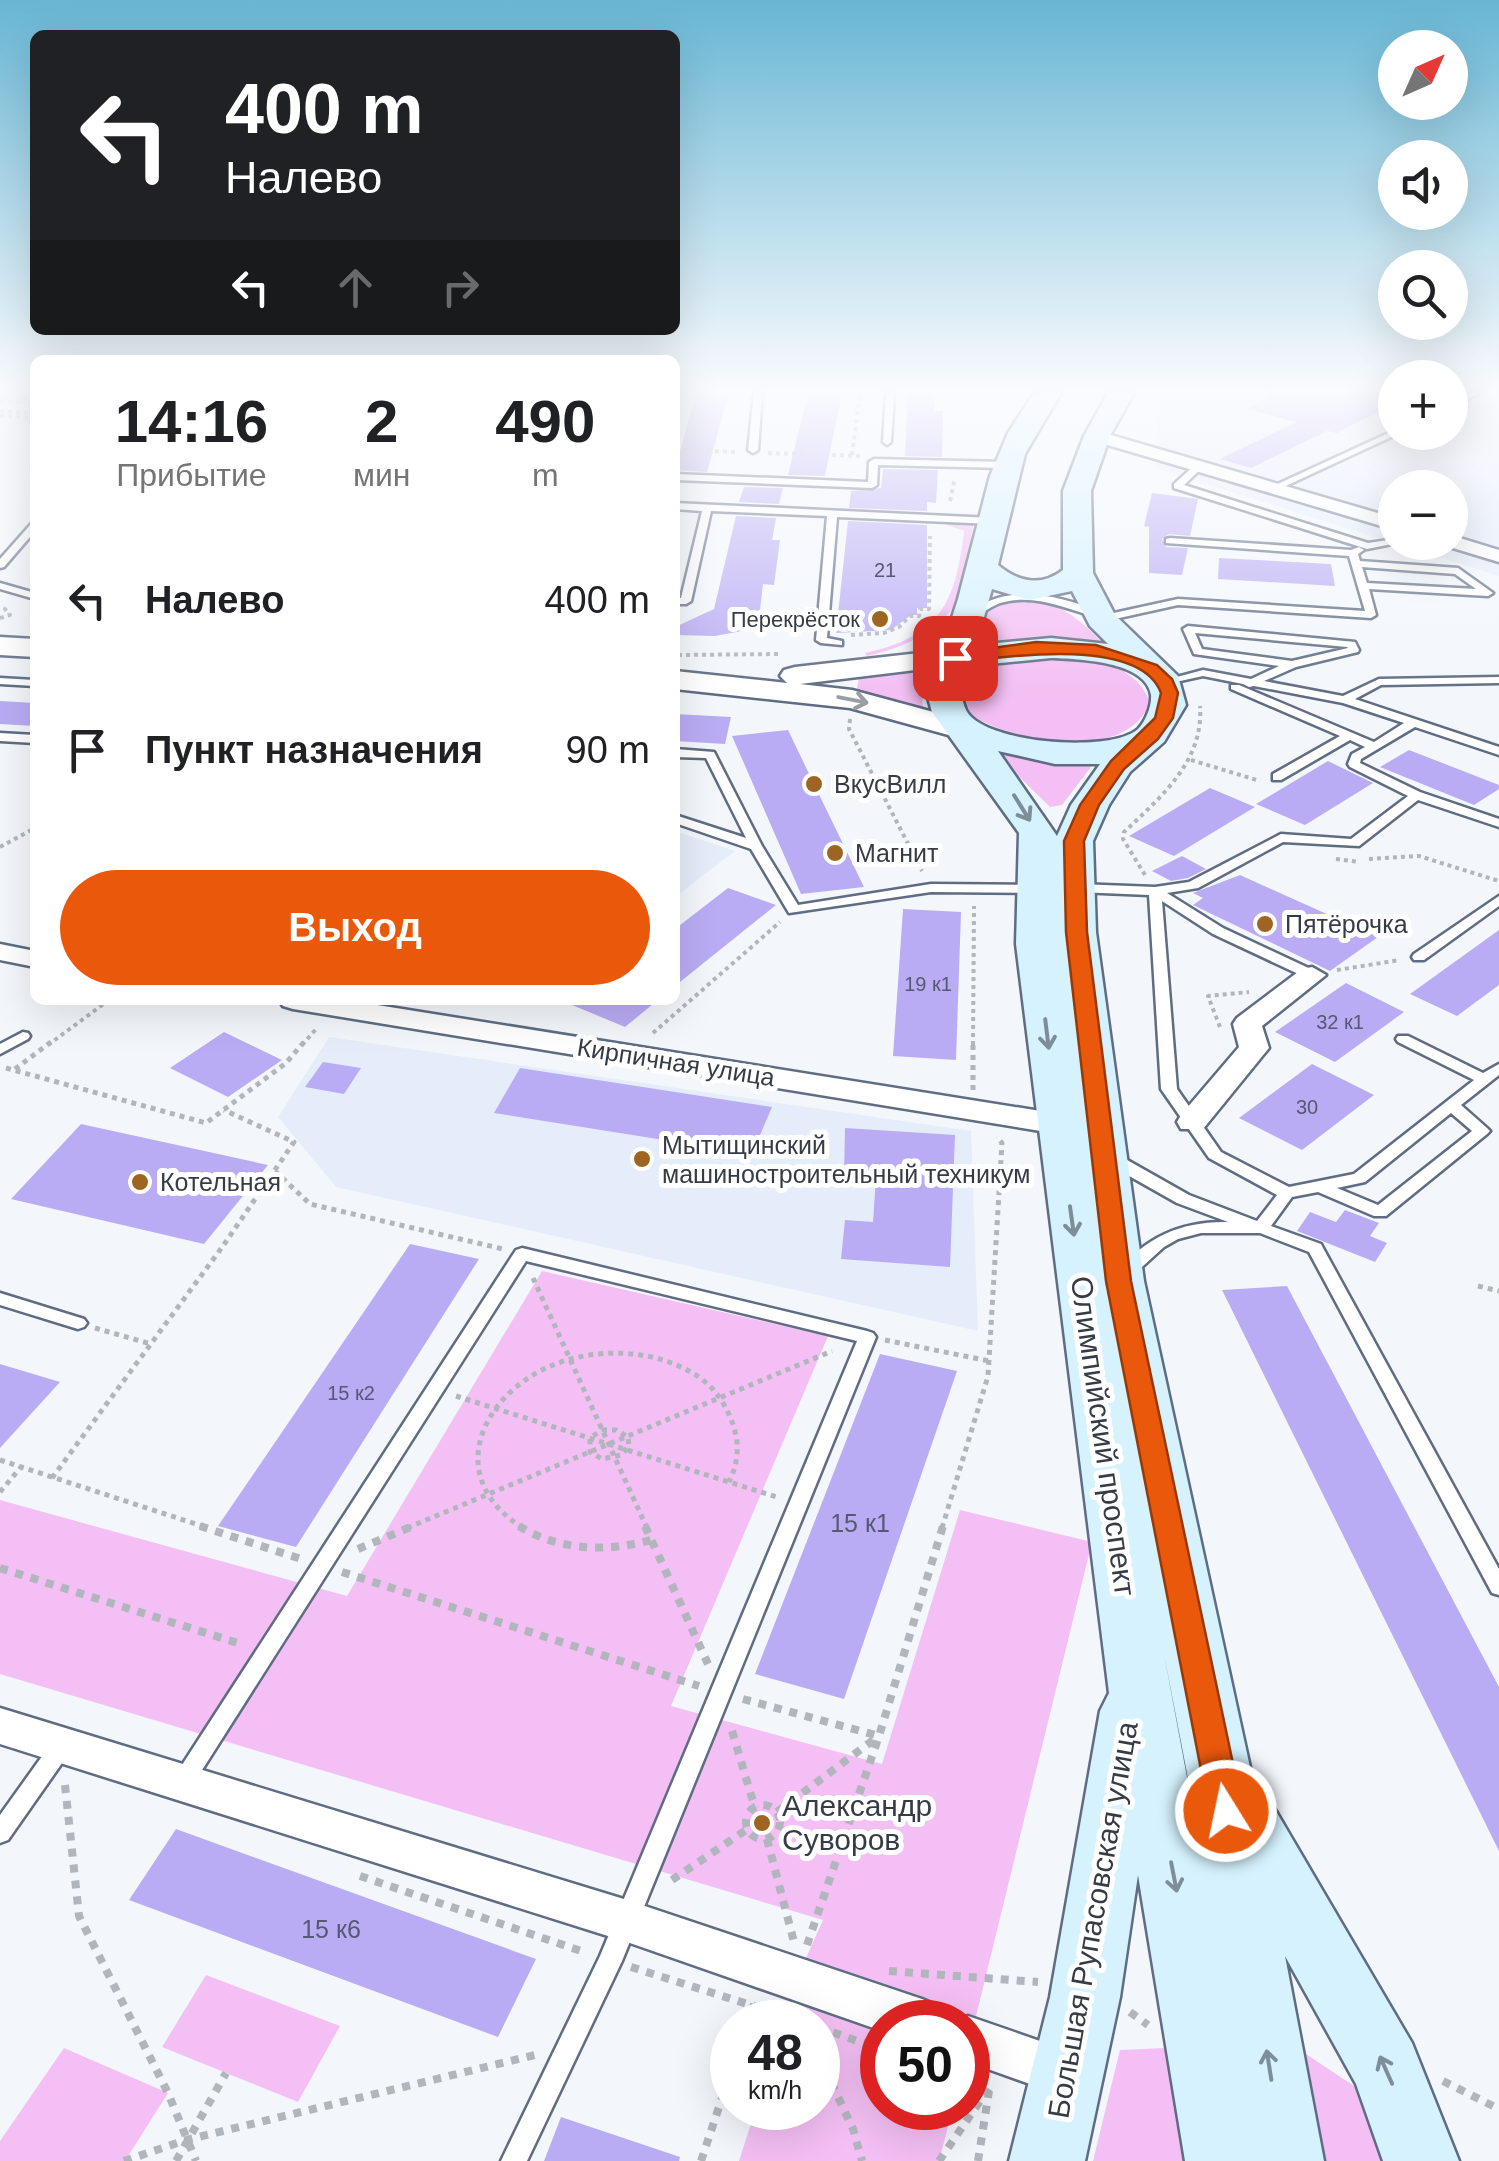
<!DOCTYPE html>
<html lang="ru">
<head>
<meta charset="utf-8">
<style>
	body { margin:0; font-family:Helvetica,sans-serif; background:#f6f6f6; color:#202124; height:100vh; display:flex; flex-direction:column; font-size:38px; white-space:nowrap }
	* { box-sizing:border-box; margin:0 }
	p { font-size:32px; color:#757577 }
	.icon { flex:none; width:55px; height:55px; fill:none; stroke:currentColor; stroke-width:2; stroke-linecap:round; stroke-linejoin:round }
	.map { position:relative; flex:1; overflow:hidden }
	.sheet { position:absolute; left:30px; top:355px; width:650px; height:650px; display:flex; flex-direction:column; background:#fff; border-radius:15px; box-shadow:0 10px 40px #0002 }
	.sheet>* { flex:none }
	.hud { position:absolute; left:30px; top:30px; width:650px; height:305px; border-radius:15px; box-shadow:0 10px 40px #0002; background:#202124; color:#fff; overflow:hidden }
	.needle { width:65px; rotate:45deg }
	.controls { position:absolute; left:1378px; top:30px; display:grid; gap:20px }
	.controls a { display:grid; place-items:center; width:90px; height:90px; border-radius:50%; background:#fff; box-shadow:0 10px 40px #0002; font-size:50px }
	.speed { position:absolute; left:710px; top:2000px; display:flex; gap:20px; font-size:50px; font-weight:700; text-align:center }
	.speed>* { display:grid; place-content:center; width:130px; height:130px; border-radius:50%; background:#fff; box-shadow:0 10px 40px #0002; line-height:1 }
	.speed small { font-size:25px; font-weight:400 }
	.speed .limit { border:15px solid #d22; background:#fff; color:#111 }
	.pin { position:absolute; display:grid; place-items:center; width:85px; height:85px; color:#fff; margin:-42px; border-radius:20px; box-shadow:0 5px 15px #0006 }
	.me { position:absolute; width:110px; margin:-55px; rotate:350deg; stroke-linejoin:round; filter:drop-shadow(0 0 8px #0008) }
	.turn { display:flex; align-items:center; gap:35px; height:210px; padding:0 30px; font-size:45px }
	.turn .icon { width:130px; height:130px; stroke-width:2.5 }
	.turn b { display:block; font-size:70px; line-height:85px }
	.lanes { display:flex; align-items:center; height:95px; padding:0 30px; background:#0003; justify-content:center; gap:50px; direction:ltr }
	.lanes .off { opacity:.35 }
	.eta { display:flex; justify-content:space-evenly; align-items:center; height:170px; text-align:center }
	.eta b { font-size:60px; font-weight:600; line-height:70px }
	.cta { display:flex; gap:20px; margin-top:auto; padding:20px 30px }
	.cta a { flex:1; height:115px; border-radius:60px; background:#ea580c; color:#fff; font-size:40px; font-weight:600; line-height:115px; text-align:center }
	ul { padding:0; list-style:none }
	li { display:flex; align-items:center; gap:30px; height:150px; padding:0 30px }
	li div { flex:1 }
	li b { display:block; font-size:38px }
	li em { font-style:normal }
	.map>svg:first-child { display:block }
</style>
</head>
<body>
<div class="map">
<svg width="1499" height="2161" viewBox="0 0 1499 2161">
	<rect width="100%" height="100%" fill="#f3f7fc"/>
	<g fill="#e5edfa" fill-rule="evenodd">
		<path d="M1160,393H1395V432H1450V393H1499V576L1155,468ZM1395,488H1450V542H1395Z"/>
		<polygon points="675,831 735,851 675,897"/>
		<polygon points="329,1037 971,1131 978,1331 336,1187 278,1117"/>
	</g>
	<g fill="#f4bff4">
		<path d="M952,521L974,523C970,535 971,553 969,569C958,623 916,645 867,656L865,653C940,637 956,602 964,531L947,525Z"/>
		<path d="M1022,600C1060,601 1078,618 1104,644L1042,637L976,643L990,607Z"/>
		<path d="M1047,653C1085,659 1134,660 1150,702C1127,766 1006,741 964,711L957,682C981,657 1013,657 1047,653Z"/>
		<polygon points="931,667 922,691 923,713 856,695 859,677"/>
		<polygon points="991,749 1097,759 1062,805 1050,807"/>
		<polygon points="542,1271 828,1336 671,1706 882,1764 960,1510 1092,1542 968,2049 968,2022 882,2022 882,2108 953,2108 939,2161 739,2161 756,2108 818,2108 818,2022 783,2022 797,1978 823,1920 0,1674 0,1500 347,1596"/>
		<polygon points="206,1975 340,2026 298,2102 162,2047"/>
		<polygon points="64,2048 168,2093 125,2161 0,2161 0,2141"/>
		<polygon points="1166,2048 1183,2161 1093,2161 1120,2050"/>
		<polygon points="1306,2054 1354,2086 1382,2161 1326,2161"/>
	</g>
	<g fill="#baacf4">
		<polygon points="696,393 729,393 707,472 675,470"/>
		<polygon points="808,393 842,393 825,476 788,475"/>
		<polygon points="908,393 935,393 934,411 943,411 942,457 905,456"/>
		<polygon points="1277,393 1395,393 1395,403 1337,433 1327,431 1251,468 1220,459 1296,422 1246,409"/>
		<polygon points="883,469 938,470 936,503 927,502 927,511 849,508 851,491 881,488"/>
		<polygon points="744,487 783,488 779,504 739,502"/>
		<polygon points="1152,493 1198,499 1190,536 1169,534 1162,539 1166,547 1188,548 1182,575 1149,573 1149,527 1144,526"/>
		<polygon points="736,516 776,518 772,540 780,540 774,585 763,584 758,628 715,636 675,635 675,627 714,609"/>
		<polygon points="848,521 927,525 927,608 917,608 917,615 911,615 891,630 836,633"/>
		<polygon points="1219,558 1331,564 1335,586 1218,579"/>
		<polygon points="0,701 35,703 35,726 0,724"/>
		<polygon points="675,714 731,717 725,744 675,741"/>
		<polygon points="788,730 814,784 864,887 801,894 732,736"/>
		<polygon points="1409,750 1499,785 1499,789 1474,805 1380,767"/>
		<polygon points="1328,761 1373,783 1305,825 1256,804"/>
		<polygon points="1210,788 1255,807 1174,856 1129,836"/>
		<polygon points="1182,856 1206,869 1188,878 1171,881 1152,871"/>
		<polygon points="1240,875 1378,937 1330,971 1193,905 1203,898 1193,893"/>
		<polygon points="728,888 776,905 675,986 675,929"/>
		<polygon points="903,909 961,912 956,1060 893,1056"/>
		<polygon points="1499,930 1499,985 1457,1016 1410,994"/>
		<polygon points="1346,983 1404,1012 1335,1062 1275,1032"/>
		<polygon points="560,1000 658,1000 625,1027"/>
		<polygon points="224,1032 282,1060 228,1097 170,1068"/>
		<polygon points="323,1062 361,1068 344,1094 305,1087"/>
		<polygon points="1312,1064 1374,1095 1302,1150 1239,1118"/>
		<polygon points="520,1068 772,1107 752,1154 494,1113"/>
		<polygon points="81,1124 268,1165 204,1244 11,1199"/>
		<polygon points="845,1128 955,1135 950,1267 841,1259 845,1220 873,1222 876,1177 844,1174"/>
		<polygon points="1345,1210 1379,1223 1370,1236 1387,1243 1375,1262 1297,1231 1310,1212 1336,1222"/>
		<polygon points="410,1244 479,1259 296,1547 218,1526"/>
		<polygon points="1287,1286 1499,1687 1499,1851 1222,1290"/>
		<polygon points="880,1354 957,1371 844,1699 755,1674"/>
		<polygon points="0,1364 60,1382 0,1448"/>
		<polygon points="176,1829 536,1959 498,2037 129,1900"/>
		<polygon points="561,2117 680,2157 679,2161 544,2161"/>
	</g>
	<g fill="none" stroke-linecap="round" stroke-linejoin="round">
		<defs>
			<g id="service">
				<polygon points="754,393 762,393 758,450 753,453 748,450"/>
				<polygon points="886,393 894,393 891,442 887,445 883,442"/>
				<polygon points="1468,393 1479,393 1450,409 1450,403"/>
				<polygon points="1395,430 1395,432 1402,432 1277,490 1269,488"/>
				<polygon points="874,459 1005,462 1010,465 1005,468 878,465 877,485 872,488 675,480 675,474 868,482 869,462"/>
				<polygon points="1197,463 1205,465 1184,485 1368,543 1395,539 1395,542 1402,542 1367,549 1174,488 1174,484"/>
				<polygon points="675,503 992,518 997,521 992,524 837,517 827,638 842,641 842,645 821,643 816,640 827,516 711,511 691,601 686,604 675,604 675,598 681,598 702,511 675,509"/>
				<polygon points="35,522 35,531 4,567 0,568 0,559 32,523"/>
				<path d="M1170,538L1351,550L1359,547L1364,550L1358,554L1360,561L1458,568L1493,593L1488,596L1369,589L1376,615L1371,618L1178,605L1101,622L1097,621V617C1065,609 1035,593 1000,603C990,607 981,614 971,618L966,615C1005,582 1056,594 1100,612V616L1178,599L1365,611L1349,556L1166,543V539ZM1362,567L1455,574L1476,589L1367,583Z"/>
				<polygon points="0,583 35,593 35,599 0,589"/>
				<path d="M1188,626L1355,642L1359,650L1358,652L1296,667L1264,681L1343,696L1379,679L1499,677V683L1381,685L1355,699L1499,747V755L1415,727L1361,759L1360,763L1420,792L1499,819V827L1418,800L1359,846L1283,842L1198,888L1167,893L1223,928L1317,972L1319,975L1317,978H1307L1213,934L1162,901L1177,1089L1221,1152L1289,1187L1354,1174L1474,1080L1398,1042L1396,1039L1398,1036H1408L1483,1073L1499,1064V1075L1461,1105L1487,1128L1490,1131L1487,1134L1386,1216H1374L1318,1192L1292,1197L1271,1226L1321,1244L1323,1248L1499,1569V1595L1492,1593L1309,1252L1260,1233H1201L1178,1239L1164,1247L1132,1276H1120L1118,1272C1146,1236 1183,1221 1228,1222L1177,1203L1108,1164L1106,1160L1108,1156H1120L1189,1195L1257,1221L1277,1195L1209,1158L1161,1089L1149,895L1078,892L1071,888L1078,884L1155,887L1189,882L1281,834L1351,839L1408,796L1350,767L1348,764L1352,754L1365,747L1350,740L1281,780H1273V774L1340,736L1231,689V685H1239L1374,742L1404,723L1343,703L1254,686L1249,687L1243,684L1203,676L1162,685V681L1203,670L1251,679L1279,666L1194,654L1183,629ZM1195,633L1347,647L1348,648L1292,661L1202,649ZM1451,1113L1472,1131L1378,1205L1337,1188L1365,1182Z"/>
				<polygon points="0,678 35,680 35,686 0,684"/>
				<polygon points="0,733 35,735 35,743 0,741"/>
				<polygon points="675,749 714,752 762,846 798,905 931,884 1038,885 1045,889 1038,893 931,892 789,913 751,849 675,823 675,815 746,838 706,758 675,757"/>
				<polygon points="1499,896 1499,906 1424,960 1414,960 1412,957 1414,954"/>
				<polygon points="23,1032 28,1033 30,1036 28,1039 0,1054 0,1044"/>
				<polygon points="522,1248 867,1331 873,1333 876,1337 622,1961 527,2161 501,2161 600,1956 857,1341 526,1261 190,1789 182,1791 174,1789 171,1782 516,1250"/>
				<polygon points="0,1293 84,1319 87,1323 84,1327 78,1329 0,1305"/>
				<polygon points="61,1738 69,1741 72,1747 69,1753 8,1840 0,1843 0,1815 53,1741"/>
			</g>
			<g id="minor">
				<polygon points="1097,431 1395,518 1395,530 1091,440 1091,432"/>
				<polygon points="1450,535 1499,550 1499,562 1443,545 1441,542 1450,542"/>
				<polygon points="0,944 35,951 35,967 0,960"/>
				<polygon points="1312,967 1326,975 1262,1026 1269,1048 1264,1054 1203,1129 1181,1129 1177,1122 1181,1115 1239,1047 1233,1024 1237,1018 1302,969"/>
				<polygon points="279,1000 346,1000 1059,1114 1070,1117 1074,1124 1070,1131 1059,1134 293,1009 283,1006"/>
				<polygon points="0,1708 627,1900 922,1999 939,2006 946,2022 882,2022 882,2031 627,1942 0,1744"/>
				<polygon points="968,2016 1086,2057 1093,2074 1086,2091 1069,2098 968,2062 968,2022 951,2022"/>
			</g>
			<g id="tertiary">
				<polygon points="0,637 35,639 35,657 0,655"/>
				<polygon points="955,649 965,652 970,658 965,664 800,684 852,690 974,723 979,730 974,737 963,739 850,708 675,689 675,671 787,683 780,676 784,670 795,667"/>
			</g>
			<path id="secondary" d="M1034,393H1061L1025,454L998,565C1018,582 1041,587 1063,570V491L1084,436L1108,393H1134L1110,436L1091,491L1093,573L1115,615L1178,676L1186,705L1164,742L1130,772L1109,805L1093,841L1096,932L1144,1281L1253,1781L1260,1784L1412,2043L1459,2161H1383L1356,2084L1285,1956L1324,2161H1185L1138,1875L1120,1997L1085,2161H1009L1050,1997L1100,1711L1109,1693L1016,944L1019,833L932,712L927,694L958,599L990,476L1008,433ZM992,589L1029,600L1072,591L1090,626L1108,644L1051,638L976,645ZM1051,658C1078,659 1146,661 1151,695C1152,705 1146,721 1138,729C1110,754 982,743 966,710C958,694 965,681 970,666ZM998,751L1055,764H1100L1071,805L1057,836ZM1164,1654L1187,1773L1189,1788Z"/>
		</defs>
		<use href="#service" stroke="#5f6c82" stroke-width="5"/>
		<use href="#minor" stroke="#5f6c82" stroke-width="5"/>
		<use href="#tertiary" stroke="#5f6c82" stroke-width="5"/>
		<use href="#secondary" stroke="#5f6c82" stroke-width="5"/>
		<g stroke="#b1b5bc" stroke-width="4" stroke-dasharray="4 4" stroke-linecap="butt">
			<polyline points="33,393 20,401 35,404"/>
			<polyline points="0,401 21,402"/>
			<polyline points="0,411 35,414"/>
			<polyline points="0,416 35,418"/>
			<polyline points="675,450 737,452"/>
			<polyline points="768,453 862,456"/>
			<polyline points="852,455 860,393"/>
			<polyline points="950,501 955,478"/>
			<polyline points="0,618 10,615 5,609 8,606"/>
			<polyline points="851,635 884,633 899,627 910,616 919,616 920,609 929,609 930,536"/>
			<polyline points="678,655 782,654"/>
			<polyline points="850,719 849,729 922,871"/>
			<polyline points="1191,760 1260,781"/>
			<polyline points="0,847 35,828"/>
			<polyline points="1336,859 1359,862"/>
			<polyline points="1369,859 1419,856 1499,881"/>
			<path d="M1145,875L1123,839L1124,832C1161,797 1204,761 1200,706"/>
			<polyline points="1337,970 1400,960"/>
			<polyline points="1220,1027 1208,996 1249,992"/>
			<polyline points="653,1033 780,922"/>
			<polyline points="48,1045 109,1000"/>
			<polyline points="302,1045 317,1028"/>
			<polyline points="973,1045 974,906"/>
		</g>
		<g stroke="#b1b5bc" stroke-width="5" stroke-dasharray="5 5" stroke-linecap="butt">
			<polyline points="6,1068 206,1123 286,1063 304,1042"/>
			<polyline points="15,1069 51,1042"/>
			<polyline points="973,1090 973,1042"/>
			<polyline points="275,1171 310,1204 503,1249"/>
			<polyline points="533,1278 647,1528"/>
			<polyline points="1478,1286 1499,1291"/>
			<polyline points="95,1328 151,1344"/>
			<polyline points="885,1340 989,1361"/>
			<polyline points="456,1396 780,1498"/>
			<polygon points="602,1430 616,1430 628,1437 629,1446 621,1455 602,1459 590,1452 590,1438"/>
			<polyline points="0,1460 208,1528"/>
			<polyline points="52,1478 223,1246 294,1142 224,1110"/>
			<polyline points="0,1492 21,1467"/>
			<polyline points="407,1528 832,1351"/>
			<path d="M523,1528C441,1477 482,1391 558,1363C591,1351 630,1350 663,1360C687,1368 710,1380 723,1403C738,1429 743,1453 729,1482"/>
			<polyline points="942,1528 988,1376 1002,1143 997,1137"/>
		</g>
		<g stroke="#b1b5bc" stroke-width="8" stroke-dasharray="8 8" stroke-linecap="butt">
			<polyline points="200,1526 301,1559"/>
			<path d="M519,1526C559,1551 607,1552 651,1540"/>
			<polyline points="645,1526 708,1664"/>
			<polyline points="358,1549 413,1526"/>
			<polyline points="0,1568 244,1645"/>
			<polyline points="342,1572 699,1686"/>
			<polyline points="743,1699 879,1736"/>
			<polyline points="732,1731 755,1808"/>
			<polyline points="65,1785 79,1916 168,2093 196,2161"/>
			<circle cx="763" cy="1822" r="17"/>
			<polyline points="777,1812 876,1738"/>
			<polyline points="767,1839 794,1942"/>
			<polyline points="360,1876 587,1953"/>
			<polyline points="672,1880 746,1830"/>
			<polyline points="807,1945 879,1736 943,1526"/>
			<polyline points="631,1967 804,2022"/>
			<polyline points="889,1971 1038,1982"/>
			<polyline points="760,2010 777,2022"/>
			<polyline points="1130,2012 1148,2025"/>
			<polyline points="748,2022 754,2004"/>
			<polyline points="818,2027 882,2050"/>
			<polyline points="818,2054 853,2129 862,2161"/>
			<polyline points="1443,2081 1499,2109"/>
			<polyline points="124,2161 186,2140 535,2055"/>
			<polyline points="176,2161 226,2073"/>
			<polyline points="701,2161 732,2068"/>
			<polyline points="939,2161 989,2088"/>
			<polyline points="978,2161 989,2091"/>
		</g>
		<use href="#service" fill="#fff" fill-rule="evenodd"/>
		<use href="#minor" fill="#fff" fill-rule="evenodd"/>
		<use href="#tertiary" fill="#fff" fill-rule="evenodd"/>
		<use href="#secondary" fill="#d5f2fe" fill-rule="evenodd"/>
	</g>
	<defs><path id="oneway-shaft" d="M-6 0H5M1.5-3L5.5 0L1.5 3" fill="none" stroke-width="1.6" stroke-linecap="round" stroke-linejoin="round" transform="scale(2.5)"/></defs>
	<use stroke="#9a9ea2" href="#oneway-shaft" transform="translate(853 700) rotate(11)"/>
	<g stroke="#7e8e99">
		<use href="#oneway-shaft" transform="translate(1022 808) rotate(58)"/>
		<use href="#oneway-shaft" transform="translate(1047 1034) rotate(83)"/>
		<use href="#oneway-shaft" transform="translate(1072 1221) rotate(82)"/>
		<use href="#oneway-shaft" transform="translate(1174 1877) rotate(79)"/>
		<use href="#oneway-shaft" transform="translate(1269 2065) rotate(-99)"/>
		<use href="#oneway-shaft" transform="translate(1386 2070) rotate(-114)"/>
	</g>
	<linearGradient id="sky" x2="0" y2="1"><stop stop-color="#67b6d4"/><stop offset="0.56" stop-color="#fafbfe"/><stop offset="1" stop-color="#fafbfe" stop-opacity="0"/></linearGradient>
	<rect width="1499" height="696" fill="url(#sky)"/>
	<path fill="#ea580c" stroke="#983908" stroke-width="2.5" d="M1036,642L1096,645L1157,665L1172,679L1178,693L1173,718L1158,739L1124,769L1099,805L1084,841L1087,932L1131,1281L1243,1811L1238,1821L1226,1826L1214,1821L1209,1811L1106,1281L1066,932L1064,841L1080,805L1111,761L1155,718L1161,693C1140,635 1000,657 955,663L946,658L955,653Z"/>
	<g fill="#9d6521" stroke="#fff" stroke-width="4">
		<circle cx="880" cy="619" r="10"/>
		<circle cx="814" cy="784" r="10"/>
		<circle cx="835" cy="853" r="10"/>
		<circle cx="1265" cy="924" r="10"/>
		<circle cx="642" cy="1159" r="10"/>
		<circle cx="140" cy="1182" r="10"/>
		<circle cx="762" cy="1823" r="10"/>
	</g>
	<g text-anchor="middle" stroke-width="10" stroke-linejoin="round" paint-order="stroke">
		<g font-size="20" fill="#575872">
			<text x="885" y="577">21</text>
			<text x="928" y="991">19 к1</text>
			<text x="1340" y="1029">32 к1</text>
			<text x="1307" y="1114">30</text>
			<text x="351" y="1400">15 к2</text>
		</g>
		<g font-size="22" fill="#363c46" stroke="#fff" text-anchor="end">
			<text x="860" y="627">Перекрёсток</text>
		</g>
		<g font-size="25" fill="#363c46" stroke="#fff" text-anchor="start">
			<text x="834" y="793">ВкусВилл</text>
			<text x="855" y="862">Магнит</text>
			<text x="1285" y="933">Пятёрочка</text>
			<text x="662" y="1154">Мытищинский<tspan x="662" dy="29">машиностроительный техникум</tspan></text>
			<text x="160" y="1191">Котельная</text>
		</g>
		<g font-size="25" fill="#363c46" stroke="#fff">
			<text transform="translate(676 1062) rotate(9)" y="9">Кирпичная улица</text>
		</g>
		<g font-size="25" fill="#575872">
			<text x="860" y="1532">15 к1</text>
			<text x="331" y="1938">15 к6</text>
		</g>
		<g font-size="30" fill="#363c46" stroke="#fff">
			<text transform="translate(1103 1436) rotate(82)" y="10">Олимпийский проспект</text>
			<text transform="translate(1093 1920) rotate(-80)" y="10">Большая Рупасовская улица</text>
		</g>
		<g font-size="30" fill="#363c46" stroke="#fff" text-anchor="start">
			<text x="782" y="1816">Александр<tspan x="782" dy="34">Суворов</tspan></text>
		</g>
	</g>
</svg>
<div class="controls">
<a><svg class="needle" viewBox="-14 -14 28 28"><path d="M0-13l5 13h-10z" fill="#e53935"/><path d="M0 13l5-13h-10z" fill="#757577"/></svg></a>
<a><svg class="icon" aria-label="sound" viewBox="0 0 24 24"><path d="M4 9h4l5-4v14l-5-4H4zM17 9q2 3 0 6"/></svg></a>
<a><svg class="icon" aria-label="search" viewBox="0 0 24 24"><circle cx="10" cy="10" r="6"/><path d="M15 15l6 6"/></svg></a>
<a>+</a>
<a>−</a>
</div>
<div class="speed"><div>48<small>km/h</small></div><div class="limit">50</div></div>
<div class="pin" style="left:955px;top:658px;background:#d93025"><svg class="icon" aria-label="arrive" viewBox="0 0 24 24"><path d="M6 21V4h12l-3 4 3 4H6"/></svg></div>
<svg class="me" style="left:1226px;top:1811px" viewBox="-20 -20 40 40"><circle r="17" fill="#ea580c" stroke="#fff" stroke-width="3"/><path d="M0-11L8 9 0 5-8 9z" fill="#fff"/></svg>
<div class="hud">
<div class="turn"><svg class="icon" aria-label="left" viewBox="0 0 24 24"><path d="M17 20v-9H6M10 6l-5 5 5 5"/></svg><div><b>400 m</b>Налево</div></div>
<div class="lanes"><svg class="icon" aria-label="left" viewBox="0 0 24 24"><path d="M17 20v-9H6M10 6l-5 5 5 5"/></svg><svg class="icon off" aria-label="ahead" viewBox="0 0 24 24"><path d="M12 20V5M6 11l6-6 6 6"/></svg><svg class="icon off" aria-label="right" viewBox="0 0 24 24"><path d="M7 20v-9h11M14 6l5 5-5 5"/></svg></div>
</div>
<section class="sheet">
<div class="eta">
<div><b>14:16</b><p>Прибытие</p></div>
<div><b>2</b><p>мин</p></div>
<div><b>490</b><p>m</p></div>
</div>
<ul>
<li><svg class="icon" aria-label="left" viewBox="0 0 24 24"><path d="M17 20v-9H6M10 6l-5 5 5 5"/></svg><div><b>Налево</b></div><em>400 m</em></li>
<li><svg class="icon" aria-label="arrive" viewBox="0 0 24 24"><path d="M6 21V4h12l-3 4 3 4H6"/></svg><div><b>Пункт назначения</b></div><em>90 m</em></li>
</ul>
<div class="cta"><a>Выход</a></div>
</section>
</div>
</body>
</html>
